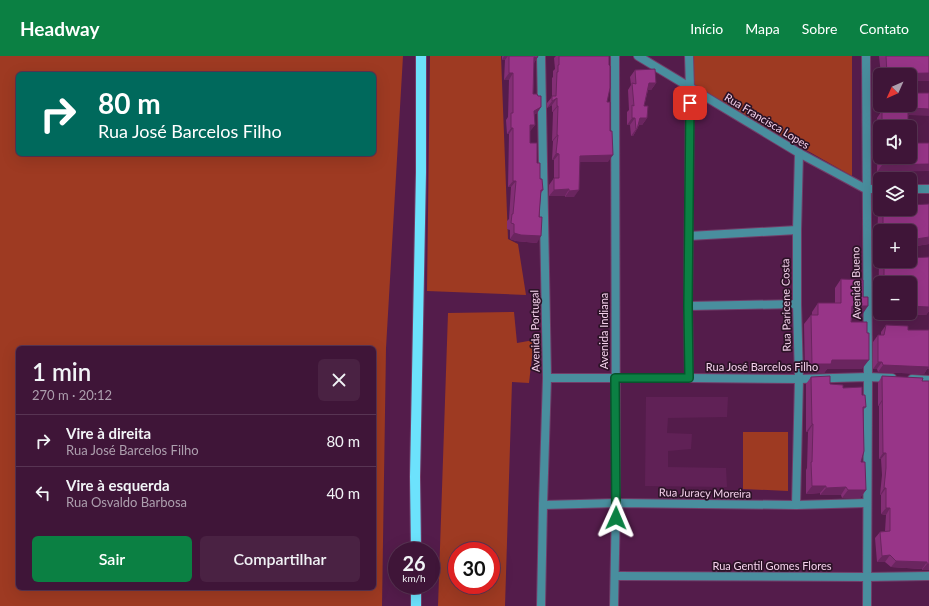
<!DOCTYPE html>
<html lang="pt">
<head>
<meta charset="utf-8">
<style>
	body { margin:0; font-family:Lato,sans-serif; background:#4a2243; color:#f1f3f6; height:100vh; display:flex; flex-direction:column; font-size:15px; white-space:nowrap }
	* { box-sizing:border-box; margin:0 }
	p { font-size:13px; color:#ad9fae }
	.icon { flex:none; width:22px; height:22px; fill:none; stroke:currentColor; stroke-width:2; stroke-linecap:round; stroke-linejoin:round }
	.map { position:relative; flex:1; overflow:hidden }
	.details { position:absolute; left:16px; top:290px; width:360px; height:244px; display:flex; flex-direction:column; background:#3f1538; border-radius:6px; box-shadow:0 4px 16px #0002,0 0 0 1px #583453 }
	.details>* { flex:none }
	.banner { position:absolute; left:16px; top:16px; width:360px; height:84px; border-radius:6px; box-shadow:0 4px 16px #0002,0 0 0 1px #583453; background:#00695c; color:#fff; overflow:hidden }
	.needle { width:26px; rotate:225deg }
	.buttons { position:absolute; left:873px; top:12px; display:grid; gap:8px }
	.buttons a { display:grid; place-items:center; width:44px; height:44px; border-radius:6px; background:#3f1538; box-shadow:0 4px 16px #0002,0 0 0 1px #583453; font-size:20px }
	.speed { position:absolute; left:388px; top:486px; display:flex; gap:8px; font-size:20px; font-weight:700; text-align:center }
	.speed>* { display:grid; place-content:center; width:52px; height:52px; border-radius:50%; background:#3f1538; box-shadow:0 4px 16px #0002,0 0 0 1px #583453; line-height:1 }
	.speed small { font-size:10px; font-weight:400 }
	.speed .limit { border:6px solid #d22; background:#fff; color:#111 }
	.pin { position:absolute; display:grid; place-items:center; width:34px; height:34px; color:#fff; margin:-17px; border-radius:8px; box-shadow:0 2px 6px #0006 }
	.me { position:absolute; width:44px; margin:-22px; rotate:1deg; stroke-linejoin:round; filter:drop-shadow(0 0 3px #0008) }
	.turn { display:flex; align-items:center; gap:14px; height:84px; padding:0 16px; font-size:18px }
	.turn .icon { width:52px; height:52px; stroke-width:2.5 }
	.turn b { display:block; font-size:28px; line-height:34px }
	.round { display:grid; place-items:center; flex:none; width:42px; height:42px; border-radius:6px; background:#4a2243 }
	.summary { display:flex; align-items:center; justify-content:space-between; height:68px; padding:0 16px }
	h1 { font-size:24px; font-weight:600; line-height:30px }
	.button { display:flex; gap:8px; margin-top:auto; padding:8px 16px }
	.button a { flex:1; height:46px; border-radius:6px; background:#0b8043; color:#fff; font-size:16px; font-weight:600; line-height:46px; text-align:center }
	.button a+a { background:#4a2243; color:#f1f3f6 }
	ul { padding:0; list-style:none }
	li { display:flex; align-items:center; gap:12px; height:52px; padding:0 16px; border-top:1px solid #583453 }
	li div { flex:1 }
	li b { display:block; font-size:15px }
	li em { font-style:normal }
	header { display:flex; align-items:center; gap:24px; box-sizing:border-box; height:56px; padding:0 20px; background:#0b8043; color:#fff }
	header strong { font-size:19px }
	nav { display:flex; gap:22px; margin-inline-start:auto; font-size:14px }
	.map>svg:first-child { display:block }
</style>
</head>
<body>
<header>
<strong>Headway</strong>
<nav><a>Início</a><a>Mapa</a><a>Sobre</a><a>Contato</a></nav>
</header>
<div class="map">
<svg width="929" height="550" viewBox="0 0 929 550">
	<rect width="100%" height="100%" fill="#541c4b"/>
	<polygon fill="#602156" points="646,341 728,341 727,361 668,362 667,377 692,378 691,393 668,395 668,411 726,412 727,431 645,430"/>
	<g fill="#9e3a22" fill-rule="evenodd">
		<path d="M0,0H403L386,292L382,550H0ZM18,18H374V98H18ZM18,292H374V532H18Z"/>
		<polygon points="430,0 501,0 508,183 518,188 526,239 427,235"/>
		<polygon points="691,0 852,0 852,120 695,31 691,22"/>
		<path d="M514,256L517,287L534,284L529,327L512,326L505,550H438L448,257ZM457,495H491V529H457Z"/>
		<polygon points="743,376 788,376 788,435 743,433"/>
	</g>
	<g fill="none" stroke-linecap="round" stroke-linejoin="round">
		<defs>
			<g id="minor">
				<polyline points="638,0 799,97 866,133 880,133"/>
				<polyline points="866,0 868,321 867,550"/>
				<polyline points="910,133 929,133"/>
				<polyline points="689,180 797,174"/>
				<polyline points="688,250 797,248"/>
				<polyline points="547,322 689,322 799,323 868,321 892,322"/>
				<polyline points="689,322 688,250 690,32 689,0"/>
				<polyline points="912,323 929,324"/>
				<polyline points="543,449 616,447 796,449 866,447"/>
				<polyline points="796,449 799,323 797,248 797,174 799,97"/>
				<polyline points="615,520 866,521 929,520"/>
				<polyline points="541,550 543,449 547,322 541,0"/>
				<polyline points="614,550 616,447 615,0"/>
			</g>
			<g id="primary">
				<polyline points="416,495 415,421 421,116 421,0"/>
				<polyline points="416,529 416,550"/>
			</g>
		</defs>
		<use href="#minor" stroke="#713d68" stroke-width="10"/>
		<use href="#primary" stroke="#713d68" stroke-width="12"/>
		<use href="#minor" stroke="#498e9e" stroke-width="8"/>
		<use href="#primary" stroke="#6ce2fc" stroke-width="10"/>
	</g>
	<g fill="#832e75" fill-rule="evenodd">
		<polygon points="502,0 538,0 534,7 533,38 541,51 537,57 534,59 535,69 530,75 530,87 537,107 543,134 541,137 537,187 516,185 510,183 510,174 507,173 507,165 509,163 511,131 508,131 509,78 507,78 506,64 508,61 509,24 504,24 505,4 502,4"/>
		<polygon points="556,0 609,0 607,46 608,106 580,106 574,141 565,141 565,140 549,140 549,129 554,122 554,104 552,104 553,85 552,85 553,56 552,56 552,49 547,52 547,47 552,41 552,22 553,21 553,15 555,13 554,2"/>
		<polygon points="879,0 929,0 929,25 910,25 910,19 881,19"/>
		<polygon points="635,14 656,27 651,34 648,34 644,50 647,62 642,69 639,69 637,73 633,80 631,80 630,69 627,69 627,56 629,54 628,34 631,29 630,21"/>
		<polygon points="881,49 910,49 909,59 908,60 908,71 880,71 880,101 910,101 877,116 878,77 877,77 877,62 881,56"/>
		<polygon points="929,148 929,188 910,191 910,175 880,175 880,187 877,187 878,157 881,153 910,153"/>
		<path d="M929,201V255L926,259L905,258V259H873V250L878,243L879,210L882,205H910ZM880,227H910L880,257Z"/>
		<polygon points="841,223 862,259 852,259 851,266 862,313 827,313 824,317 805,317 804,268 811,259 812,259 812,256 818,247 835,247 835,232"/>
		<polygon points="886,269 908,274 927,313 924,318 878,316 877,313 873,313 873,286 878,279 881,279 881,276"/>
		<polygon points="882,320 922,325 929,325 929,514 922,514 922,513 891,511 885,506 877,506 875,482 880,476 885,475 886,459 881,458 881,439 880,439 882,419 881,403 879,403 879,350 878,350 878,327"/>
		<polygon points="811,321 830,328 862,339 866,351 863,354 861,406 866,434 860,442 842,442 841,439 820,439 820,437 806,438 806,414 807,412 808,376 806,376 806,328"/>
	</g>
	<g fill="#6a255f">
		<polygon points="504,0 508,0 505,4 502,4"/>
		<polygon points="534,1 537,2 533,8"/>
		<polygon points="509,17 513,17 509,24 504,24"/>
		<polygon points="929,17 929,25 910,25 910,19 887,19 887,18"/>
		<polygon points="649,27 656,27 651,34 645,34"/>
		<polygon points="557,42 552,49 547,52 552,45"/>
		<polygon points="557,50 558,50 553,56 552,56"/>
		<polygon points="541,51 537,57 530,61 534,55"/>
		<polygon points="911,52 929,53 929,60 909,59 906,63 903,63"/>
		<polygon points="632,62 635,62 630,69 627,69"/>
		<polygon points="640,62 647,62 642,69 635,69"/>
		<polygon points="530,69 535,69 530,75 525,75"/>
		<polygon points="511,72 513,72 509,78 507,78"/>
		<polygon points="636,73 637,73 633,80 631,80"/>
		<polygon points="557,79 558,79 553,85 552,85"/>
		<polygon points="556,97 559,98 554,104 552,104"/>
		<polygon points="613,99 608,106 575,106 580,100"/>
		<polygon points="929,108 929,115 877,116 882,109"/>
		<polygon points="513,125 516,125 511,131 508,131"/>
		<polygon points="569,133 565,140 549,140 554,134"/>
		<polygon points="579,134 574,141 565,141 569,135"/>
		<polygon points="514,177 541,180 537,187 516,185 510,183"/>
		<polygon points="929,181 929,188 910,191 910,184"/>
		<polygon points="880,183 880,187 877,187"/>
		<polygon points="852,250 868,250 862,259 846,259"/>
		<polygon points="910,250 929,251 929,255 926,259 905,258 905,259 873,259 879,251 880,251 880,257 910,257"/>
		<polygon points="832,304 869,304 862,313 827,313 824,317 805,317 812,308"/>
		<polygon points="878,306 882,306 877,313 873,313"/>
		<polygon points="883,309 929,309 929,313 927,313 924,318 878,316"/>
		<polygon points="882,344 883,344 879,350 878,350"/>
		<polygon points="812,368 813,368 808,376 806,376"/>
		<polygon points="883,397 886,397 881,403 879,403"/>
		<polygon points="812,430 826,430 820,437 806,438"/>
		<polygon points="846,431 841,439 820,439 826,432"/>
		<polygon points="884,432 886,432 881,439 880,439"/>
		<polygon points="848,434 866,434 860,442 842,442"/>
		<polygon points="886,452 890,452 886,459 881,458"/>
		<polygon points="890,499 885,506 877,506 882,500"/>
		<polygon points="896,505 927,506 922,513 891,511"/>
		<polygon points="927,508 929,508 929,514 922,514"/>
	</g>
	<g fill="#983588" stroke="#6a255f">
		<polygon points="509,0 538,0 537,2 534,1 533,38 537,38 538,40 541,40 541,51 534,55 535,69 530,69 530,87 537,87 537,107 540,107 540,123 542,123 543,134 541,134 539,161 542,161 541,180 521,179 514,177 514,168 511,167 512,158 513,158 516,125 513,125 513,72 511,72 511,57 513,57 513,17 509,17"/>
		<polygon points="559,0 609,0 609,9 610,10 610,32 607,46 610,46 610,75 612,75 613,99 580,100 579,134 569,135 569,133 554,134 554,122 559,122 559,98 556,97 558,79 557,79 558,50 557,50 557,42 552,45 552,40 556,40 557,16 558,16 558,9 559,9"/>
		<polygon points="886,0 929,0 929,17 887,18"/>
		<polygon points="655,13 656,27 649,27 644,50 648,50 647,62 640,62 637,73 636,73 635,62 632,62 632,49 634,50 632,27 636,28 635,14"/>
		<polygon points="910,37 929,37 929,53 911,52 911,56 908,56 908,71 883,71 883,70 882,70 882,55 886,55 886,49 910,49"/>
		<polygon points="910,87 929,87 929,108 882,109 882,101 910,101"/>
		<polygon points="929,148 929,181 910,184 910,175 883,175 883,153 910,153 910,149"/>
		<polygon points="929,201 929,251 910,250 910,251 910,227 884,227 884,205 910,205 910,202"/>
		<polygon points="841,223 863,224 863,241 868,241 868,250 852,250 851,266 867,266 867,277 869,277 869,304 832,304 831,308 812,308 811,259 818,259 818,247 841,247"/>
		<rect x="879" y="242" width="1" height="9"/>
		<polygon points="886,269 908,270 908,274 929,274 929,311 883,309 882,306 878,306 878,279 884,279"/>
		<polygon points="830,320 830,328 843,329 843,332 862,331 862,339 865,339 866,351 863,351 864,395 861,406 865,406 866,434 848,434 846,431 826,432 826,430 812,430 811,406 812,406 813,368 812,368 811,321"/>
		<polygon points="882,320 923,322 922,325 929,325 929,508 927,508 927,506 896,505 890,499 882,500 880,476 890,475 890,452 886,452 886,432 884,432 886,412 886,397 883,397"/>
	</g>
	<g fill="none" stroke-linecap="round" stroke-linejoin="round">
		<defs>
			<polyline id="route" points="616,462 615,322 689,322 688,250 690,47"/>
		</defs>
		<use href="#route" stroke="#07532c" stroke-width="10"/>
		<use href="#route" stroke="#0b8043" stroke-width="7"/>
	</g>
	<g text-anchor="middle" stroke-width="3.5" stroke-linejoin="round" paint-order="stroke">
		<g font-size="11" fill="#f4d1eb" stroke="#2c1327">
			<text transform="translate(767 65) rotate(31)" y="4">Rua Francisca Lopes</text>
			<text transform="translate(856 227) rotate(-91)" y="4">Avenida Bueno</text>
			<text transform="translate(786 249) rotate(-91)" y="4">Rua Paricene Costa</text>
			<text transform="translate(535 275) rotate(-91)" y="4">Avenida Portugal</text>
			<text transform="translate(604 275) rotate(-90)" y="4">Avenida Indiana</text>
			<text x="762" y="315">Rua José Barcelos Filho</text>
			<text transform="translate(705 437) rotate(1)" y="4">Rua Juracy Moreira</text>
			<text x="772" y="514">Rua Gentil Gomes Flores</text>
		</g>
	</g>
</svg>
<div class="buttons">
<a><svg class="needle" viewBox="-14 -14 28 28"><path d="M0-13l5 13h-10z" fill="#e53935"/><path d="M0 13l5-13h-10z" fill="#ad9fae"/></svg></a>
<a><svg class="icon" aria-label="sound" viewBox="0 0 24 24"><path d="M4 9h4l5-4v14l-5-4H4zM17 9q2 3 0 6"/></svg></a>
<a><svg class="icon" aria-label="layers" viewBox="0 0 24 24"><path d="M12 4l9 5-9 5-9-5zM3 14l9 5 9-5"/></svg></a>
<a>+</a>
<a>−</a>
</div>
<div class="speed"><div>26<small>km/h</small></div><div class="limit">30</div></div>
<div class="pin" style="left:690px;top:47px;background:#d93025"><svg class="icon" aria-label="arrive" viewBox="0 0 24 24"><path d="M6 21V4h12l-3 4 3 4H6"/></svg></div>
<svg class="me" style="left:616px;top:462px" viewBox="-20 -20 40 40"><path d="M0-17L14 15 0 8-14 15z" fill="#0b8043" stroke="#fff" stroke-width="4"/></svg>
<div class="banner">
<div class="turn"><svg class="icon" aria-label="right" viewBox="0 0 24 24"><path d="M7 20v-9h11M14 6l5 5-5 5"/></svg><div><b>80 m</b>Rua José Barcelos Filho</div></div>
</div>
<section class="details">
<div class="summary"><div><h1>1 min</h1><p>270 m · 20:12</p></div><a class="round"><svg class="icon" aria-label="close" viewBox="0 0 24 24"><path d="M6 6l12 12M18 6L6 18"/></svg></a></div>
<ul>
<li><svg class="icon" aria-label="right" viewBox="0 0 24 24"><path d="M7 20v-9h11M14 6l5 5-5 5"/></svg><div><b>Vire à direita</b><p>Rua José Barcelos Filho</p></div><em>80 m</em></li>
<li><svg class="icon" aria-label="left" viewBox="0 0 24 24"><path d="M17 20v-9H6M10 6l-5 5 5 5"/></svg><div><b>Vire à esquerda</b><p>Rua Osvaldo Barbosa</p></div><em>40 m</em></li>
</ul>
<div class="button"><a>Sair</a><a>Compartilhar</a></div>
</section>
</div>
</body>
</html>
